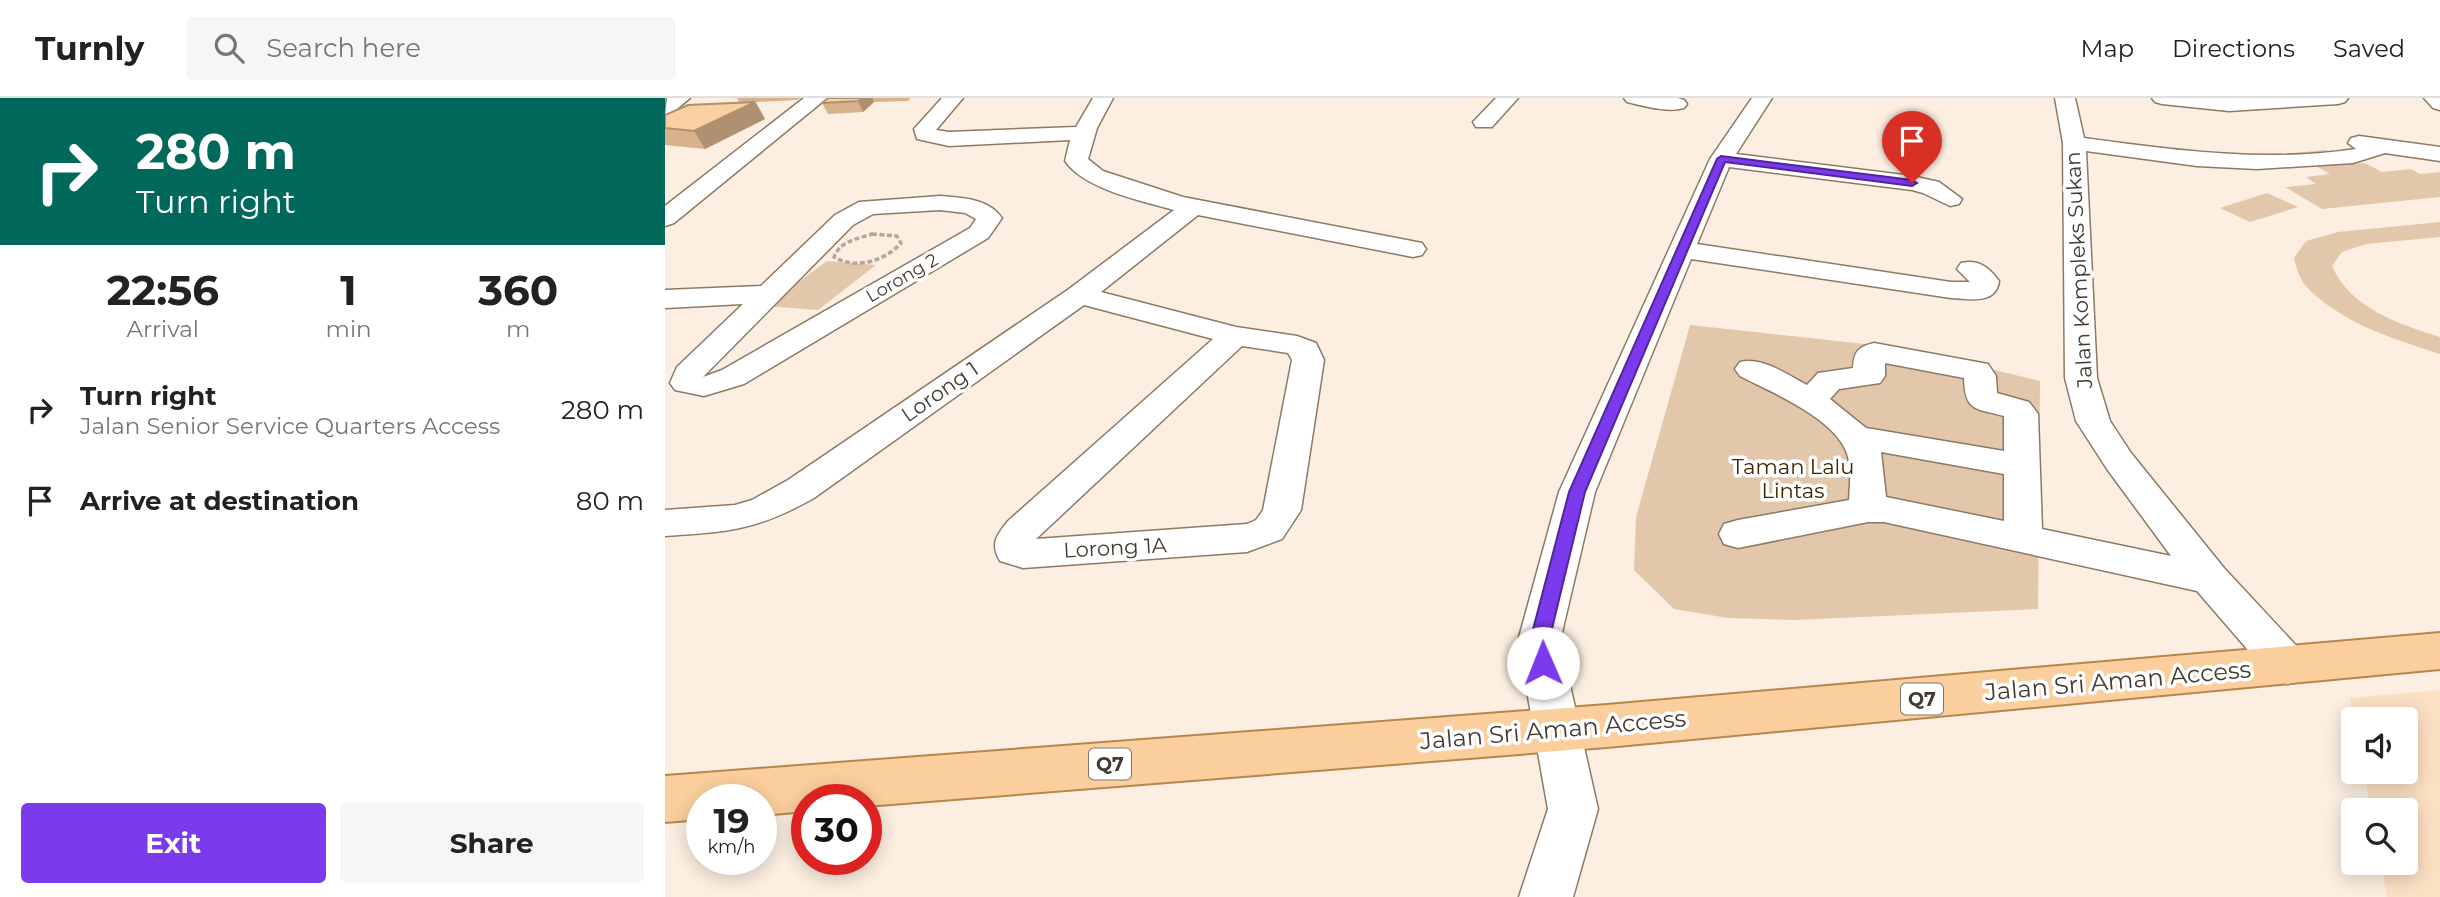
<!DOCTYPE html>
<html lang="en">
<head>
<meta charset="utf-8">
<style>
	body { margin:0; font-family:Montserrat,sans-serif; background:#f6f6f6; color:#222; height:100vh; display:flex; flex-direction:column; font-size:26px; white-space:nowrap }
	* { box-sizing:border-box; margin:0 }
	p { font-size:23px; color:#767676 }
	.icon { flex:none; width:38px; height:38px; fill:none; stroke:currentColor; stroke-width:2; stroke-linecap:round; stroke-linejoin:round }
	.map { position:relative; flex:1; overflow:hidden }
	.drawer { display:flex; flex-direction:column; background:#fff; width:665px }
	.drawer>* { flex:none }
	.hud { background:#00695c; color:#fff; overflow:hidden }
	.buttons { position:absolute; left:1676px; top:609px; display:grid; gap:14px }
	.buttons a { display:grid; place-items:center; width:77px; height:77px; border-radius:7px; background:#fff; box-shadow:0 4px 18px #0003; font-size:35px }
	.speed { position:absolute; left:21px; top:686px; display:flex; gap:14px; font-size:35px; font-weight:700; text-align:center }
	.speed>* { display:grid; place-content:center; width:91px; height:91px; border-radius:50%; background:#fff; box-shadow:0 4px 18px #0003; line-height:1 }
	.speed small { font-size:18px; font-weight:400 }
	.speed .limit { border:10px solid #d22; background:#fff; color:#111 }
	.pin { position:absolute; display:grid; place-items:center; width:60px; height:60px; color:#fff; margin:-72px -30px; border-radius:50% 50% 50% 0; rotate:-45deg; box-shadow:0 0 7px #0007 }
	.pin .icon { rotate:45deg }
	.me { position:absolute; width:77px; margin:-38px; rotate:359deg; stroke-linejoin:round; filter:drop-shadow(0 0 5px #0008) }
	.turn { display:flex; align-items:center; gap:24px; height:147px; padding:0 21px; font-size:32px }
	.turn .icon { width:91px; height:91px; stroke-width:2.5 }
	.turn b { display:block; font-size:49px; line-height:60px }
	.eta { display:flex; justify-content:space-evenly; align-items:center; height:119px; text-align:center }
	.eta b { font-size:42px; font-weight:700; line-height:49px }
	.primary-button { display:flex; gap:14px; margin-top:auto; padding:14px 21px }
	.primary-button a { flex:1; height:80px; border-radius:7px; background:#7c3aed; color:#fff; font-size:28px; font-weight:700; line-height:80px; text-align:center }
	.primary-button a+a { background:#f6f6f6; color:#222 }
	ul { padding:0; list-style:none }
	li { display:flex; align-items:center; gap:21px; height:91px; padding:0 21px }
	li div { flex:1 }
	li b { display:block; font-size:26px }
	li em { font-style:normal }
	header { display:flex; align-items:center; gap:42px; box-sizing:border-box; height:98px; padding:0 35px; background:#fff; border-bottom:2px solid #e0e0e0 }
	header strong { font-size:33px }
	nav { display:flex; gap:38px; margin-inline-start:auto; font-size:24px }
	.search { width:490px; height:63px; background:#f6f6f6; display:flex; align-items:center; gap:18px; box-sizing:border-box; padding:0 24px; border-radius:7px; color:#767676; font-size:26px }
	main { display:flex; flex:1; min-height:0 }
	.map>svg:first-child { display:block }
</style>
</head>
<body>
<header>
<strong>Turnly</strong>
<div class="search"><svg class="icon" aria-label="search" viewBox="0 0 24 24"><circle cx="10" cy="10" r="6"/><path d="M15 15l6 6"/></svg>Search here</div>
<nav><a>Map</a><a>Directions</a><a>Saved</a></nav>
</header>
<main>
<section class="drawer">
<div class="hud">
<div class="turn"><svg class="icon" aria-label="right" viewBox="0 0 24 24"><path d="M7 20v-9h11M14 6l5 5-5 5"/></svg><div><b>280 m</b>Turn right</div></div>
</div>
<div class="eta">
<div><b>22:56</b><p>Arrival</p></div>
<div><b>1</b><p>min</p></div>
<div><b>360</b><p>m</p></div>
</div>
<ul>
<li><svg class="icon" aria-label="right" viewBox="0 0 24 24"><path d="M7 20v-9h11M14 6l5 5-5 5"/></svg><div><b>Turn right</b><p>Jalan Senior Service Quarters Access</p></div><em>280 m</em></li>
<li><svg class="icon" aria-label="arrive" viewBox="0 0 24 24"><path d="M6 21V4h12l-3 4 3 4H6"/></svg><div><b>Arrive at destination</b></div><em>80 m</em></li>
</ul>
<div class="primary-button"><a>Exit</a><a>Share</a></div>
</section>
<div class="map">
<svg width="1775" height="799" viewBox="0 0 1775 799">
	<rect width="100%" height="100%" fill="#fcefe1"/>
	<polygon fill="#fce0c3" points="1775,592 1775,799 1722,799 1716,765 1741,765 1741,712 1706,712 1699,674 1741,674 1741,621 1689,621 1685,600"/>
	<g fill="#e3c7aa">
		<polygon points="1661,52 1686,66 1700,65 1717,74 1746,71 1755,76 1775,74 1775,99 1657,111 1620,89 1651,86 1641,79 1665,76 1628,55"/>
		<polygon points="1602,95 1633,109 1585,124 1555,110"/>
		<path d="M1775,124V139L1701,146L1677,154L1667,168C1685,210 1734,226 1775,239V256C1728,241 1673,224 1639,186C1634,179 1631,168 1629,160L1641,143L1673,134Z"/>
		<polygon points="162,163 211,167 153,212 101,208"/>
		<polygon points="1025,227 1236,250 1375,283 1373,511 1129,522 1063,520 1009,511 969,472 971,419"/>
	</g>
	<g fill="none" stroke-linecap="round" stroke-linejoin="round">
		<defs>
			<g id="minor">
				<polygon points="2,0 25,0 7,15 0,17"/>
				<polygon points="139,0 162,0 9,125 0,128 0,108"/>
				<path d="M277,0H298L271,32L284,34L411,29L428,0H448L432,30L423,61L438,73L518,99L757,145L761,151L757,157L748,159L533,117L436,194L571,229L632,238L651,245L659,262L636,412L617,441L582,454L358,470L335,463C325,446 331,438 343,423L548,241L419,207L149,400C92,432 64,434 0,438V412L70,407L87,402L123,382L404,191L509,112C477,103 419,91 400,63L405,42L284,48L252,41L249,31ZM577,248L623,255L627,262L598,412L591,422L582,426L371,441Z"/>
				<polygon points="831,0 853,0 827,29 811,29 808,24"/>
				<path d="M959,0H1013L1019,2L1022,6L1019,10C1003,15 979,8 962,4Z"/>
				<path d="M1087,0H1107L1071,56L1247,78L1274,84L1297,101L1294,106L1285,108L1258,95L1247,92L1064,69L1032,146L1286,184H1305L1292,171L1296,165C1313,161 1324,169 1334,183C1331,207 1304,201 1286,200L1026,161L930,394L895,543L933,711L908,799H854L883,711L853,543L894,394L1045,61Z"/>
				<path d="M1390,0H1410L1419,40C1509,52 1600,65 1691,51L1683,45L1686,40L1694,38L1775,49V63L1720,55L1688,65L1592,71L1532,68L1421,53L1432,280L1445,323L1466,355L1559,470L1638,555L1645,568L1638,581L1623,586L1608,581L1532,493L1219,424H1203L1073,450L1059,446L1054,436L1059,426L1073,422L1184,402C1185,386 1187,367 1181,353C1167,319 1106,294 1075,278L1070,271L1075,264C1098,259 1121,276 1142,287L1153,275L1188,270C1189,253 1193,249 1209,245L1323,266L1331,278L1332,295L1364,304L1373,316L1377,431L1506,458L1442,371L1411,323L1400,280L1398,45ZM1220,265L1299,280C1300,314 1310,310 1339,318V353L1201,330L1165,301L1174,291L1215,285L1220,278ZM1216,354L1339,376V423L1221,399Z"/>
				<polygon points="1487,0 1683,0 1680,4 1673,6 1564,13 1497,6 1490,4"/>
				<polygon points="1759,0 1775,0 1775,12 1768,10"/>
				<path d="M275,98C297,100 323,100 337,120L323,140L79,286L39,298L10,292L5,285L12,269L78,206L0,210V192L96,188L170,117L194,104ZM275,112L300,115L311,121L305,130L57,272L38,279L188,127L208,116Z"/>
			</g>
			<polygon id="major" points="1775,535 1775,571 942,649 201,708 201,702 142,702 142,713 96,717 96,702 37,702 37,721 0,724 0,678 942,607"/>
		</defs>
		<use href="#minor" stroke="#8d7965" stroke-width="3"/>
		<use href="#major" stroke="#b8864d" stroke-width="4"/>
		<path stroke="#b2a79b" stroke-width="3.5" stroke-dasharray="5 2.5" stroke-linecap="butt" d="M207,136L232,138L236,145C220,163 191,172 169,159C175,143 192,141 207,136Z"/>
		<use href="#minor" fill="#fff" fill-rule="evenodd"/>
		<use href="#major" fill="#facf9d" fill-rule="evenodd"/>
	</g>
	<g fill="#d7b28a">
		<polygon points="72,0 135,0 132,2 91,4 100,21 40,51 0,47 0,17 75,5"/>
		<polygon points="163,0 245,0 243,3 209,4 198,14 163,16 157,5"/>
	</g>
	<g fill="#af9171">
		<polygon points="197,0 207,0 209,4 198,14 193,3"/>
		<polygon points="90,4 100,21 40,51 29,33"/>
	</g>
	<g fill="#facfa1" stroke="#af9171" stroke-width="2">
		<polygon points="163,0 197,0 193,3 157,5"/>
		<polygon points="90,4 29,33 0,30 0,17 23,7"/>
	</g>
	<polygon fill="#7c3aed" stroke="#51269a" stroke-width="2" points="1056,58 1247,82 1252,85 1247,88 1060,64 920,394 884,543 888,565 885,571 878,573 872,571 865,543 904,394 1052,61"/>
	<g text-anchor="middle" stroke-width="7" stroke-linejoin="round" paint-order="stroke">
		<g font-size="18" fill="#433b32" stroke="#fff">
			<text transform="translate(237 180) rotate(-30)" y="6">Lorong 2</text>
		</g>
		<g fill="#fff" stroke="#7b7670" stroke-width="2">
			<rect x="1236" y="585.5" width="42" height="31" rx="5"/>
			<rect x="424" y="650.5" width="42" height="31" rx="5"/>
		</g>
		<g font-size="19" font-weight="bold" fill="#433b32">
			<text x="1257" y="608">Q7</text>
			<text x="445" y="673">Q7</text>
		</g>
		<g font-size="21" fill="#433b32" stroke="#fff">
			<text transform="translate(1414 172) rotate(-93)" y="7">Jalan Kompleks Sukan</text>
			<text transform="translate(275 294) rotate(-35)" y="7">Lorong 1</text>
			<text transform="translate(450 450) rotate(-3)" y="7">Lorong 1A</text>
		</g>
		<g font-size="21" fill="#402400" stroke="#fff">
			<text x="1128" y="376">Taman Lalu<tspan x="1128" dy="24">Lintas</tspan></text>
		</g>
		<g font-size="24" fill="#433b32" stroke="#fff">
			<text transform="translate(1453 583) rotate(-5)" y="8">Jalan Sri Aman Access</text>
			<text transform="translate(888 632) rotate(-5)" y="8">Jalan Sri Aman Access</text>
		</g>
	</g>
</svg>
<div class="buttons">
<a><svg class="icon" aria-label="sound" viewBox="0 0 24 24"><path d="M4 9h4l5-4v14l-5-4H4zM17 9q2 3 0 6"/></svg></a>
<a><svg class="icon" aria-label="search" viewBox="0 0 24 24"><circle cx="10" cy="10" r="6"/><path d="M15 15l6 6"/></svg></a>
</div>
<div class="speed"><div>19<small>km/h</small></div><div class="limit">30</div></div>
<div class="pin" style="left:1247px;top:85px;background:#d93025"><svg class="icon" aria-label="arrive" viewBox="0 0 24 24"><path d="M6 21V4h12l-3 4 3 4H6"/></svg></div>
<svg class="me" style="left:878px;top:565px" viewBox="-20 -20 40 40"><circle r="19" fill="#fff"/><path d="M0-13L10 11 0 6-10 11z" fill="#7c3aed"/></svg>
</div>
</main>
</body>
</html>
